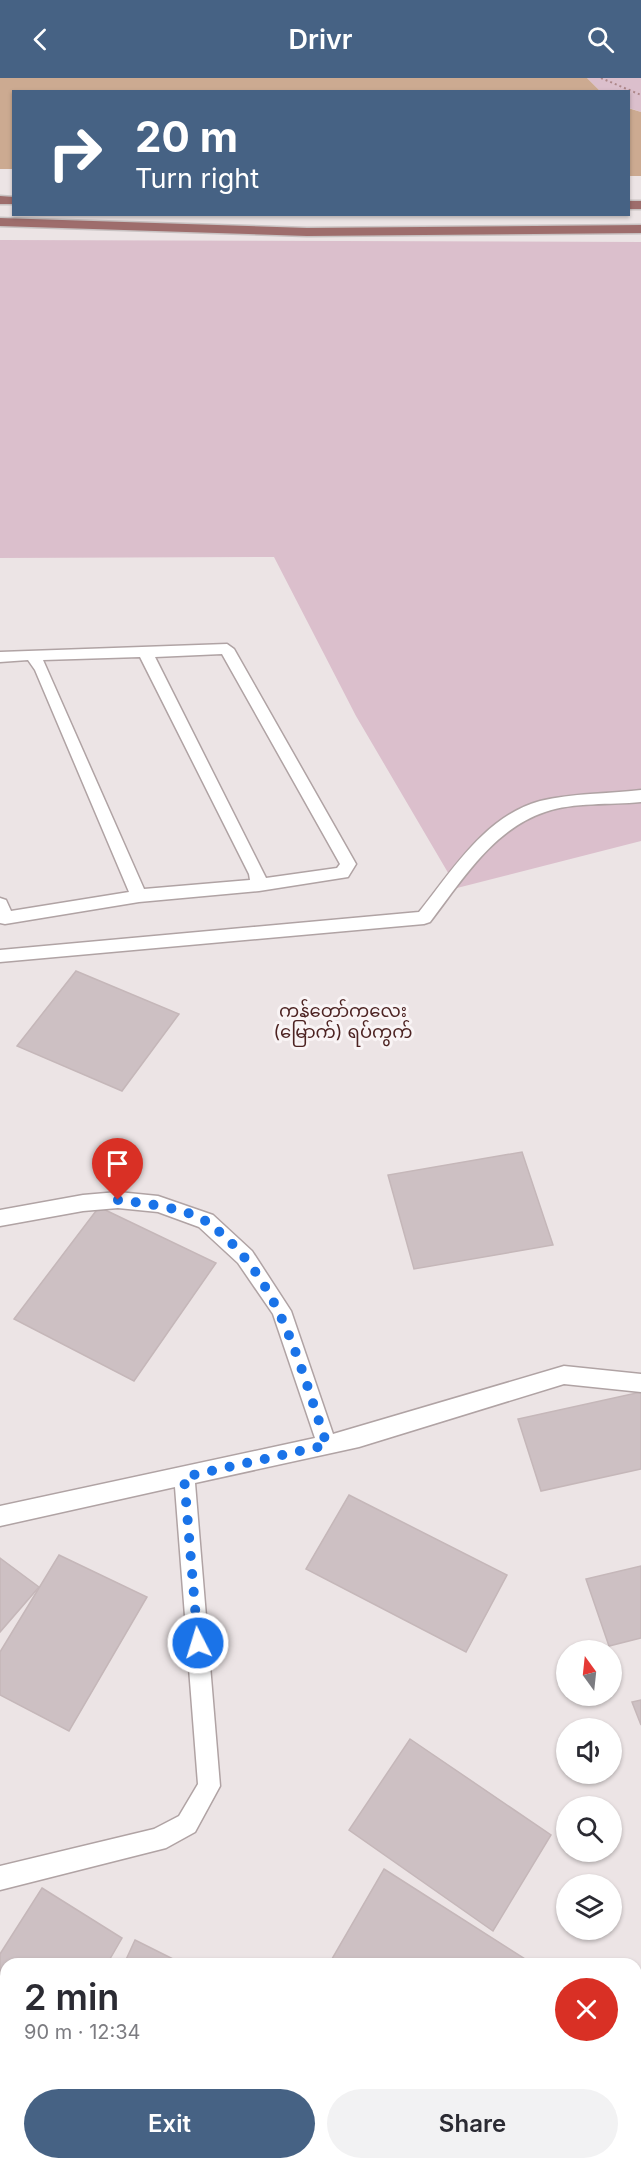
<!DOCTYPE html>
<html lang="en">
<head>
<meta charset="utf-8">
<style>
	body { margin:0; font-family:Inter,"Noto Sans Myanmar",sans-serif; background:#f2f2f3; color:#2b2b33; height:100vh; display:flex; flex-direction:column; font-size:22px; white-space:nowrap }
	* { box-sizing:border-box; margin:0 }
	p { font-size:20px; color:#7c7c81 }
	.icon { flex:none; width:33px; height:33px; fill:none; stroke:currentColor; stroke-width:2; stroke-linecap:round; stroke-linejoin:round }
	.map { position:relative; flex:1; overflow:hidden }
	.drawer { position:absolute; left:0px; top:1880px; width:642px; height:212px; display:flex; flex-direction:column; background:#fff; border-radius:18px 18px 0 0; box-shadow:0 2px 4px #0004 }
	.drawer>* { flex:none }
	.banner { position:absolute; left:12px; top:12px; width:618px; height:126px; border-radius:0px; box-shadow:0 2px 4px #0004; background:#466284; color:#fff; overflow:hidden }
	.needle { width:39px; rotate:345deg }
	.buttons { position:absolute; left:556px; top:1562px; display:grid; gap:12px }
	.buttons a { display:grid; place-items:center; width:66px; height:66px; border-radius:50%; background:#fff; box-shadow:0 2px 4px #0004; font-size:30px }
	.pin { position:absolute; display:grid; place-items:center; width:51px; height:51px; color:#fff; margin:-62px -26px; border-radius:50% 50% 50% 0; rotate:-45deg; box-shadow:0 0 6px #0007 }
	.pin .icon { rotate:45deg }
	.me { position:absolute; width:66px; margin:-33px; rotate:355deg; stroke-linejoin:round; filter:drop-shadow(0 0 4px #0008) }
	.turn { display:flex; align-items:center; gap:21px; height:126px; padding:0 24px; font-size:27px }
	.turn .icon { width:78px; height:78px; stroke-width:2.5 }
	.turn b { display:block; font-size:42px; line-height:51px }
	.round { display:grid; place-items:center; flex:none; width:63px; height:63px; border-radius:32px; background:#f2f2f3 }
	.headline { display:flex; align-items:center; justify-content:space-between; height:102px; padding:0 24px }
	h1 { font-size:36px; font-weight:600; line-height:45px }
	.button { display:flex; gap:12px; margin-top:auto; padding:12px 24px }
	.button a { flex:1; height:69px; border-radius:36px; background:#466284; color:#fff; font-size:24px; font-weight:600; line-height:69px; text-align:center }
	.button a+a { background:#f2f2f3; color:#2b2b33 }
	header { display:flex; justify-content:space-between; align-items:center; height:78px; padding:0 24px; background:#466284; color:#fff; font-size:27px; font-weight:600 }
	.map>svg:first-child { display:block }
</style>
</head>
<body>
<header><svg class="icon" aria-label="back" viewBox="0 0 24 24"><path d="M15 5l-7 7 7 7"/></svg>Drivr<svg class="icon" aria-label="search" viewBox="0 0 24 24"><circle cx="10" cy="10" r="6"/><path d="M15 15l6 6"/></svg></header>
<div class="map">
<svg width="641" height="2090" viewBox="0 0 641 2090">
	<rect width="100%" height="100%" fill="#ece4e5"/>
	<g fill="#dbbfcc">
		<polygon points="587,0 641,0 641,34 629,30 628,14 600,13"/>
		<polygon points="0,162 641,164 641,763 457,810 356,638 274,479 0,480"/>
	</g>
	<g fill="#ccaa91">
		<polygon points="0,0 587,0 600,13 14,14 13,91 0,91"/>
		<polygon points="628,30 641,34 641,98 629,98"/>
	</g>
	<g fill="#cdc0c3" stroke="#c5b7b9" stroke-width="1.5">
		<polygon points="76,893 179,936 122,1013 17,968"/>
		<polygon points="522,1074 553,1167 414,1191 388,1097"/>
		<polygon points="99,1129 216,1185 134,1303 14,1241"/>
		<polygon points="641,1314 641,1391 541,1413 518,1341"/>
		<polygon points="349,1417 507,1497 466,1574 306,1491"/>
		<polygon points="59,1477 147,1519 69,1653 0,1617 0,1574"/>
		<polygon points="0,1480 39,1509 0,1554"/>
		<polygon points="641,1488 641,1560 609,1568 586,1501"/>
		<polygon points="641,1622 641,1647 632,1624"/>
		<polygon points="410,1661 551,1757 493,1853 349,1752"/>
		<polygon points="384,1791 533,1886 329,1886"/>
		<polygon points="42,1810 122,1860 107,1886 6,1886 6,2044 0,2040 0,1876"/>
		<polygon points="135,1862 183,1886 124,1886"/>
		<polygon points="105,2085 143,2085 141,2090 114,2090"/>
	</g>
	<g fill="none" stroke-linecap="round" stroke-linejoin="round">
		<defs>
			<g id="minor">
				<path d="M227,566L234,571L356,786L348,799L259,813L139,824L5,846L0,845V820L6,822L11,833L129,814L35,592L28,582L0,584V574ZM222,576L340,786L337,790L266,800L155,579ZM140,579L249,796L250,802L144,811L43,582Z"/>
				<path d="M641,712V724C610,727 574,724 545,734C493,751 461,804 430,844L424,846L0,884V872L419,834C452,793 485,738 540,723C572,715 608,716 641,712Z"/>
				<polygon points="118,1114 158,1118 213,1137 252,1173 291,1233 333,1356 564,1288 641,1296 641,1314 564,1306 359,1369 195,1405 220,1708 195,1754 166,1770 0,1812 0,1788 154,1751 179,1738 198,1706 175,1409 0,1448 0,1428 315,1360 273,1236 238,1185 199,1149 158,1134 118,1130 83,1133 0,1148 0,1132 83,1117"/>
				<polygon points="641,2062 641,2088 628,2085 636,2085 636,2063"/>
				<polygon points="577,2085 617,2085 614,2090 574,2090"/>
			</g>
			<g id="major">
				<polygon points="0,118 14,119 14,126 0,126"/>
				<rect x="628" y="123" width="13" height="8"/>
				<polygon points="0,140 307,150 641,147 641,155 307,158 0,148"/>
			</g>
		</defs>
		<use href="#minor" stroke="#b0a3a4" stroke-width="3"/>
		<use href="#major" stroke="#c8c2c2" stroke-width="3"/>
		<polyline stroke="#ad8789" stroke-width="2" stroke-dasharray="2 3" stroke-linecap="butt" points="601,0 641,17"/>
		<use href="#minor" fill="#fff" fill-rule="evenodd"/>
		<use href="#major" fill="#9e6d6c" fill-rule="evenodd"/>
	</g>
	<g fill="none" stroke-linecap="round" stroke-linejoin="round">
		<path stroke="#1a73e8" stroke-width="10" stroke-dasharray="0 18" d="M118,1122C143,1125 187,1130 207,1144C280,1197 299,1287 327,1367L184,1399L198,1565"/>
	</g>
	<g text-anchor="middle" stroke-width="6" stroke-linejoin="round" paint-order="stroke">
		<g font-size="18" fill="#4d2322" stroke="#f9f4f5">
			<text x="343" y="939">ကန်တော်ကလေး<tspan x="343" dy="21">(မြောက်) ရပ်ကွက်</tspan></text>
		</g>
	</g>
</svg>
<div class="buttons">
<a><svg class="needle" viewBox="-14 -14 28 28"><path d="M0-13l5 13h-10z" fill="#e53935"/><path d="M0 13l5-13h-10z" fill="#7c7c81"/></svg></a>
<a><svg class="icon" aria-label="sound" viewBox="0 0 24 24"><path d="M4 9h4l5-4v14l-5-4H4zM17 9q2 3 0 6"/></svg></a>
<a><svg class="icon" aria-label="search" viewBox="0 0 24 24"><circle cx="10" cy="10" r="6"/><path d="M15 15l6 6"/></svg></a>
<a><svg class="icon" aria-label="layers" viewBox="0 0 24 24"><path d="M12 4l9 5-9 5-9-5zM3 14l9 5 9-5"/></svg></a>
</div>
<div class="pin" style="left:118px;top:1122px;background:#d93025"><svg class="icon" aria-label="arrive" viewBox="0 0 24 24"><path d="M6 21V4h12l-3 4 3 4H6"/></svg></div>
<svg class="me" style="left:198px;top:1565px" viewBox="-20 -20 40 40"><circle r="17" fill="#1a73e8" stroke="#fff" stroke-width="3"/><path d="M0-11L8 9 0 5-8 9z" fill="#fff"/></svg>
<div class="banner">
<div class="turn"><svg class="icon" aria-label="right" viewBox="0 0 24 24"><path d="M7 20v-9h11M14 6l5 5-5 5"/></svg><div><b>20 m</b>Turn right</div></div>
</div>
<section class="drawer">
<div class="headline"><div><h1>2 min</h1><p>90 m · 12:34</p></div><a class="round" style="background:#d93025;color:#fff"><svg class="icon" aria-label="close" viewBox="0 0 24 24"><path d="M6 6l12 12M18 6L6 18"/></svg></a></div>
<div class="button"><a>Exit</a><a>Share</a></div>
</section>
</div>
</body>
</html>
